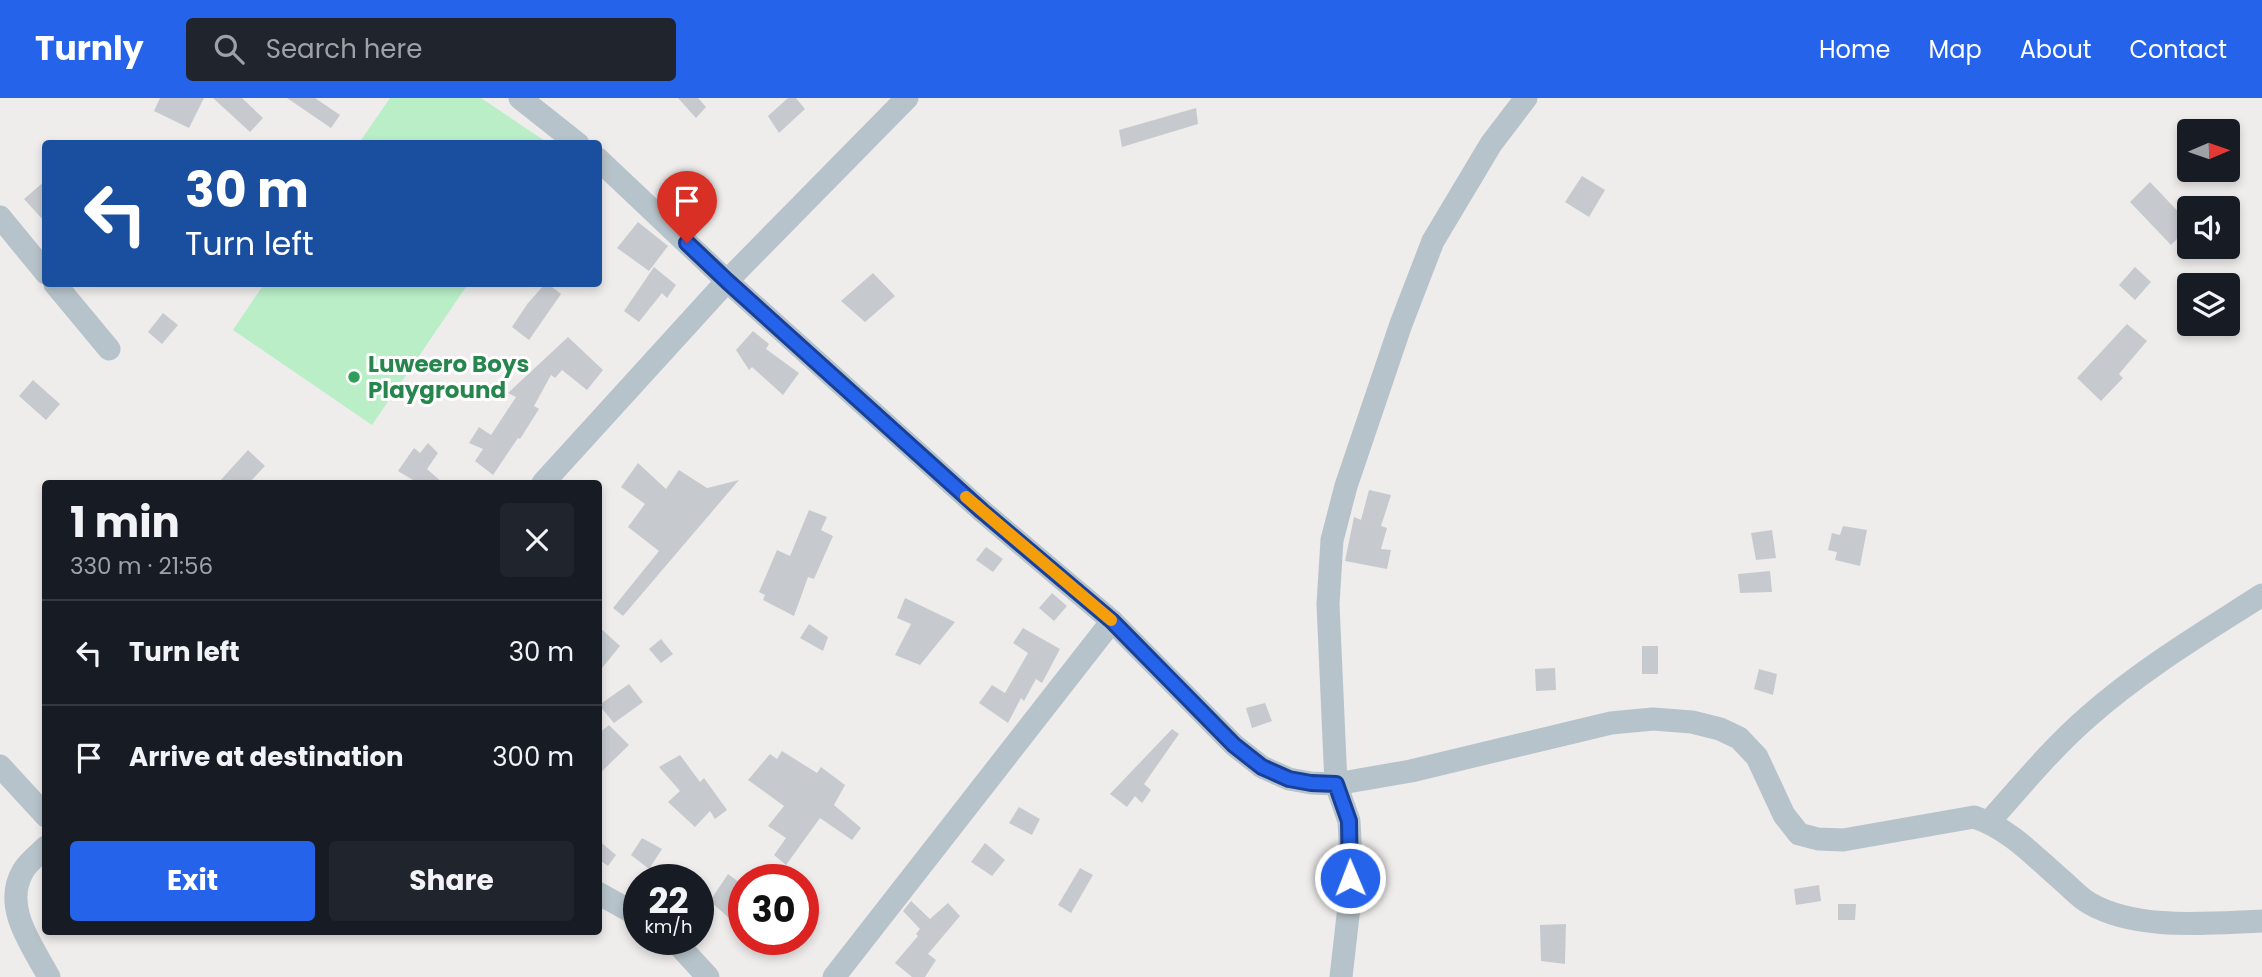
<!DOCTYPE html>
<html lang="en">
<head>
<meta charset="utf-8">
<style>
	body { margin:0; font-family:Poppins,sans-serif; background:#20242c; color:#f1f3f6; height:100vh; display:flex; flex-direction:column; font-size:26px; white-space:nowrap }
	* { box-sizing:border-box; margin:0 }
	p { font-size:23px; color:#9ea1a6 }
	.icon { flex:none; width:38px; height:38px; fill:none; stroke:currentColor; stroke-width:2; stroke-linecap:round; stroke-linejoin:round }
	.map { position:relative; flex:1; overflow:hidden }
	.drawer { position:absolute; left:42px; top:382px; width:560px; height:455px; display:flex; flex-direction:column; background:#171b24; border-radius:7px; box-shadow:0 4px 10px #0003 }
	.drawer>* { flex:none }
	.banner { position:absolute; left:42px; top:42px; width:560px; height:147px; border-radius:7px; box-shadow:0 4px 10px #0003; background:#1a4fa0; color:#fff; overflow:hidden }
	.needle { width:46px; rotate:88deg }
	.tools { position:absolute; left:2177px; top:21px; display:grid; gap:14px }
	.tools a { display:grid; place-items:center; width:63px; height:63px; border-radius:7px; background:#171b24; box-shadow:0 4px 10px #0003; font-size:35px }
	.speed { position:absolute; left:623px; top:766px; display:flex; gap:14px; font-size:35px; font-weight:700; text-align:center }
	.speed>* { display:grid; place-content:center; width:91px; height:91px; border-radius:50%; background:#171b24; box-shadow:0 4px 10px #0003; line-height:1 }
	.speed small { font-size:18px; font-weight:400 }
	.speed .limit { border:10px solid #d22; background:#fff; color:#111 }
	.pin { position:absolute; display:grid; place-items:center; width:60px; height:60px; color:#fff; margin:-72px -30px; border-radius:50% 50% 50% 0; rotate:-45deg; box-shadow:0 0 7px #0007 }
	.pin .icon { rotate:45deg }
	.me { position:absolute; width:77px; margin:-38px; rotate:359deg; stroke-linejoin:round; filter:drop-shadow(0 0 5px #0008) }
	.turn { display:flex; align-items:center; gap:24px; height:147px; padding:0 28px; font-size:32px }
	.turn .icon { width:91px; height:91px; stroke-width:2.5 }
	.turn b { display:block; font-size:49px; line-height:60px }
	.round { display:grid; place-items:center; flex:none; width:74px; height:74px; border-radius:7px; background:#20242c }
	.head { display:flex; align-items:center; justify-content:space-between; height:119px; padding:0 28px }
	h1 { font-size:42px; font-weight:700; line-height:52px }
	.primary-button { display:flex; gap:14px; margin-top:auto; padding:14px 28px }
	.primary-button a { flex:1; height:80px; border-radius:7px; background:#2563eb; color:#fff; font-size:28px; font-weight:700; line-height:80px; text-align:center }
	.primary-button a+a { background:#20242c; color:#f1f3f6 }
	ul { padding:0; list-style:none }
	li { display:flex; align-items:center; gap:21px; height:105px; padding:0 28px; border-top:2px solid #363941 }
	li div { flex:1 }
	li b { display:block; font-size:26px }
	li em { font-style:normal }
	header { display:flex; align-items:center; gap:42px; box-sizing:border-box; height:98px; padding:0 35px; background:#2563eb; color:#fff }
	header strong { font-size:33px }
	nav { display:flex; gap:38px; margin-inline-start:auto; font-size:24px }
	.search { width:490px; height:63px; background:#20242c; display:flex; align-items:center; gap:18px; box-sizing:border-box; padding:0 24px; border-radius:7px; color:#9ea1a6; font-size:26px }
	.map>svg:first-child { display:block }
</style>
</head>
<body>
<header>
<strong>Turnly</strong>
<div class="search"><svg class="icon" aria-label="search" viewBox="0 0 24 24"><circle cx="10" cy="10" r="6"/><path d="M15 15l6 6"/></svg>Search here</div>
<nav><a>Home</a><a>Map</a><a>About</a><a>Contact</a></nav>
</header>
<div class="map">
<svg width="2262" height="879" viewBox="0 0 2262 879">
	<rect width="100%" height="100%" fill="#efecec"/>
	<g fill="#b9eec7">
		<polygon points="390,0 481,0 548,45 359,45"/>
		<polygon points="264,186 468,186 372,327 233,232"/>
	</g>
	<g fill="#c6cacf">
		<polygon points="160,0 204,0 189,30 154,13"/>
		<polygon points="213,0 242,0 263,20 250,34"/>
		<polygon points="287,0 315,0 340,17 331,30"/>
		<polygon points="678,0 698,0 706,9 696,20"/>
		<polygon points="788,0 796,0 805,11 779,35 768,18"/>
		<polygon points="1196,10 1198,26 1122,49 1119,32"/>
		<polygon points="1582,78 1605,92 1589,119 1565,104"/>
		<polygon points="46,82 46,125 24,101"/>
		<polygon points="2150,84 2189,125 2189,129 2171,147 2130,104"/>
		<polygon points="638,124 668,148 649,173 617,150"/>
		<polygon points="654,169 676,187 667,200 662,195 639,224 624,213"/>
		<polygon points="2135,169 2151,184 2135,202 2119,187"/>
		<polygon points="873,175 895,198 865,224 841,203"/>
		<polygon points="545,186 548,186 561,196 529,242 512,229 528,205"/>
		<polygon points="163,215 178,227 162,246 148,234"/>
		<polygon points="2127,226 2147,243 2119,276 2123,280 2101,303 2077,280"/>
		<polygon points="753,233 769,246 766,251 799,275 783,297 752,269 749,272 736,252"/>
		<polygon points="568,239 603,272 587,292 562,272 555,280 551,277 534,308 539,311 520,341 518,340 493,377 475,363 483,351 469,345 479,329 491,337 516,299 508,295"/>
		<polygon points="33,282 60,306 46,322 19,298"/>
		<polygon points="428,345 438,355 427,371 443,385 418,385 398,373 414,350 420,355"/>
		<polygon points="248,352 265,368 249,385 218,385"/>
		<polygon points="638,365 666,391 679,372 707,390 739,382 623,518 613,510 659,453 628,429 645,406 621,389"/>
		<polygon points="1369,392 1391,397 1381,428 1387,430 1381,451 1391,452 1387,471 1345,463 1354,419 1361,422"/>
		<polygon points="809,412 827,419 821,432 833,438 814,481 808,479 794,518 763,502 765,497 759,494 777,452 790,458"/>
		<polygon points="1843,428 1867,432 1860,468 1835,462 1837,454 1828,452 1832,435 1840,437"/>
		<polygon points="1772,432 1776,460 1756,462 1751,435"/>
		<polygon points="986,449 1003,461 993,474 976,462"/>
		<polygon points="1770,473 1772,494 1740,495 1738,476"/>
		<polygon points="1052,495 1067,508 1054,523 1039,510"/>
		<polygon points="905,500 955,524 920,567 895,557 911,526 897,520"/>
		<polygon points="809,526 828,539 823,553 800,540"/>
		<polygon points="598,528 620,548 598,575"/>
		<polygon points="1023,530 1060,551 1042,585 1036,581 1024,603 1021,600 1008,625 979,605 992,587 1005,595 1028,555 1013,545"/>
		<polygon points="661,541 673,556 661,565 649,551"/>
		<rect x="1642" y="548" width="16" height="28"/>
		<polygon points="1555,570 1556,592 1536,593 1535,571"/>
		<polygon points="1759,571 1777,576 1773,597 1754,591"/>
		<polygon points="629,586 643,604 614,625 599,607"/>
		<polygon points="1265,605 1272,623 1252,630 1246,610"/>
		<polygon points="609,627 629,647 598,677 598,636"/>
		<polygon points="1172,631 1179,636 1144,686 1151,692 1142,705 1135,698 1127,709 1110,696"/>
		<polygon points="782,653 817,675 821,669 845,687 834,707 861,730 852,742 820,720 786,767 774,757 786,740 768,728 784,708 748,682 770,656 777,661"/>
		<polygon points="680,657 700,684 704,680 727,712 715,721 710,713 695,729 668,704 680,693 659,669"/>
		<polygon points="1019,709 1040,721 1032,737 1009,725"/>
		<polygon points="642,740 662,751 649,771 631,757"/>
		<polygon points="598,742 616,757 608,768 598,761"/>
		<polygon points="985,745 1005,762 992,778 971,764"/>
		<polygon points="1080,770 1093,777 1071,815 1058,807"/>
		<polygon points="728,776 744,788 744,799 729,820 710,803"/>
		<polygon points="1819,787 1821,803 1796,807 1794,791"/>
		<polygon points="911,803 930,821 948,805 960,818 928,856 936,862 925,879 912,879 895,865 918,838 916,836 920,831 903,813"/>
		<polygon points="1838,806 1856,806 1855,822 1838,822"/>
		<polygon points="1566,826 1565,866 1541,863 1540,827"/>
	</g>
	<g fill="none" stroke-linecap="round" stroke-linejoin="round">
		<g stroke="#b7c3ca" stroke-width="23">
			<polyline points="520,0 578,46"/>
			<path d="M598,61L727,183L982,413L1112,523L1234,647L1262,669L1289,681L1311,685L1336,686L1411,673L1611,625L1653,621L1692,624L1720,631L1739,640L1757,659L1784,717L1799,736L1818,741L1843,742L1974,719C2009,730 2037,761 2064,784C2072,791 2080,800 2089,805C2137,833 2208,825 2262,823"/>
			<polyline points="0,119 46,175"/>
			<polyline points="55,186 109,251"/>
			<polyline points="543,385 727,183 907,0"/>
			<polyline points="0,668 46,718"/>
			<path d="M1989,724C2021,688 2053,649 2089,618C2142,571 2203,535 2262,497"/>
			<path d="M46,749C38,757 28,764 23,773C2,809 32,847 49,879"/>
			<polyline points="598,795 639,818"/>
			<polyline points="674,842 708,879"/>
			<polyline points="834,879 1112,523"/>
			<polyline points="1341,879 1350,800 1351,760 1349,723 1336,686 1328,506 1332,442 1346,388 1401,226 1433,143 1491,46 1526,0"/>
		</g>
	</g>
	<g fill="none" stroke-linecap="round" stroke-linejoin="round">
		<defs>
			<polyline id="route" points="687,145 727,183 982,413 1112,523 1234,647 1262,669 1289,681 1311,685 1336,686 1349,723 1350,780"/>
		</defs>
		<use href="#route" stroke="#184099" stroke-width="18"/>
		<use href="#route" stroke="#2563eb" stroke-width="12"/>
		<polyline stroke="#f59e0b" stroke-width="12" points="966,399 1111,522"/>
	</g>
	<circle fill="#2e9e5b" stroke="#fff" stroke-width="2.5" cx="354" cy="279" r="7"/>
	<g text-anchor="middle" stroke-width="6" stroke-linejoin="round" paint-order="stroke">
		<g font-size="23" font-weight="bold" fill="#27864d" stroke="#fff" text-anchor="start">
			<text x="368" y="274">Luweero Boys<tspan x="368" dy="26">Playground</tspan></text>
		</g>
	</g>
</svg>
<div class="tools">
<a><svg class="needle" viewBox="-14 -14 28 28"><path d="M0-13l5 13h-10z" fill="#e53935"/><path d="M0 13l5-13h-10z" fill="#9ea1a6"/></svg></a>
<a><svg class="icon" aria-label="sound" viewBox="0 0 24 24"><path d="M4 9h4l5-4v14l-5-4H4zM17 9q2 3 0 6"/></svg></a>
<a><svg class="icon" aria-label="layers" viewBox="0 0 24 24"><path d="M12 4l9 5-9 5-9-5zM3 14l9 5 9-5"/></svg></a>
</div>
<div class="speed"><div>22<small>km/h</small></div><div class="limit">30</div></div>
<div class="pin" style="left:687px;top:145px;background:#d93025"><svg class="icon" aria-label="arrive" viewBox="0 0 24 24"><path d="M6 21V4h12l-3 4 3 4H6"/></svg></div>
<svg class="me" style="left:1350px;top:780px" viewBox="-20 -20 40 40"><circle r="17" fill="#2563eb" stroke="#fff" stroke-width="3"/><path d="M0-11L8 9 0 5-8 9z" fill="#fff"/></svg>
<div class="banner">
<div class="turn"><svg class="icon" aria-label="left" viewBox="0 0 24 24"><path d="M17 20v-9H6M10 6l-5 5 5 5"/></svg><div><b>30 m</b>Turn left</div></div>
</div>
<section class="drawer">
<div class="head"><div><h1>1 min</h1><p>330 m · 21:56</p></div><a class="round"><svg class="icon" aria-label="close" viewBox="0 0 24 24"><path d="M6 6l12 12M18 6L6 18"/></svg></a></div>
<ul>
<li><svg class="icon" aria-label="left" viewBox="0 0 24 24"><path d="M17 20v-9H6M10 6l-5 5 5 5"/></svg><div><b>Turn left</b></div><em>30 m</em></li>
<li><svg class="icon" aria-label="arrive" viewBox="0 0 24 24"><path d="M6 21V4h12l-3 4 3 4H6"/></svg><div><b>Arrive at destination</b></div><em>300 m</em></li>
</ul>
<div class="primary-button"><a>Exit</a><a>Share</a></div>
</section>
</div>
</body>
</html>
